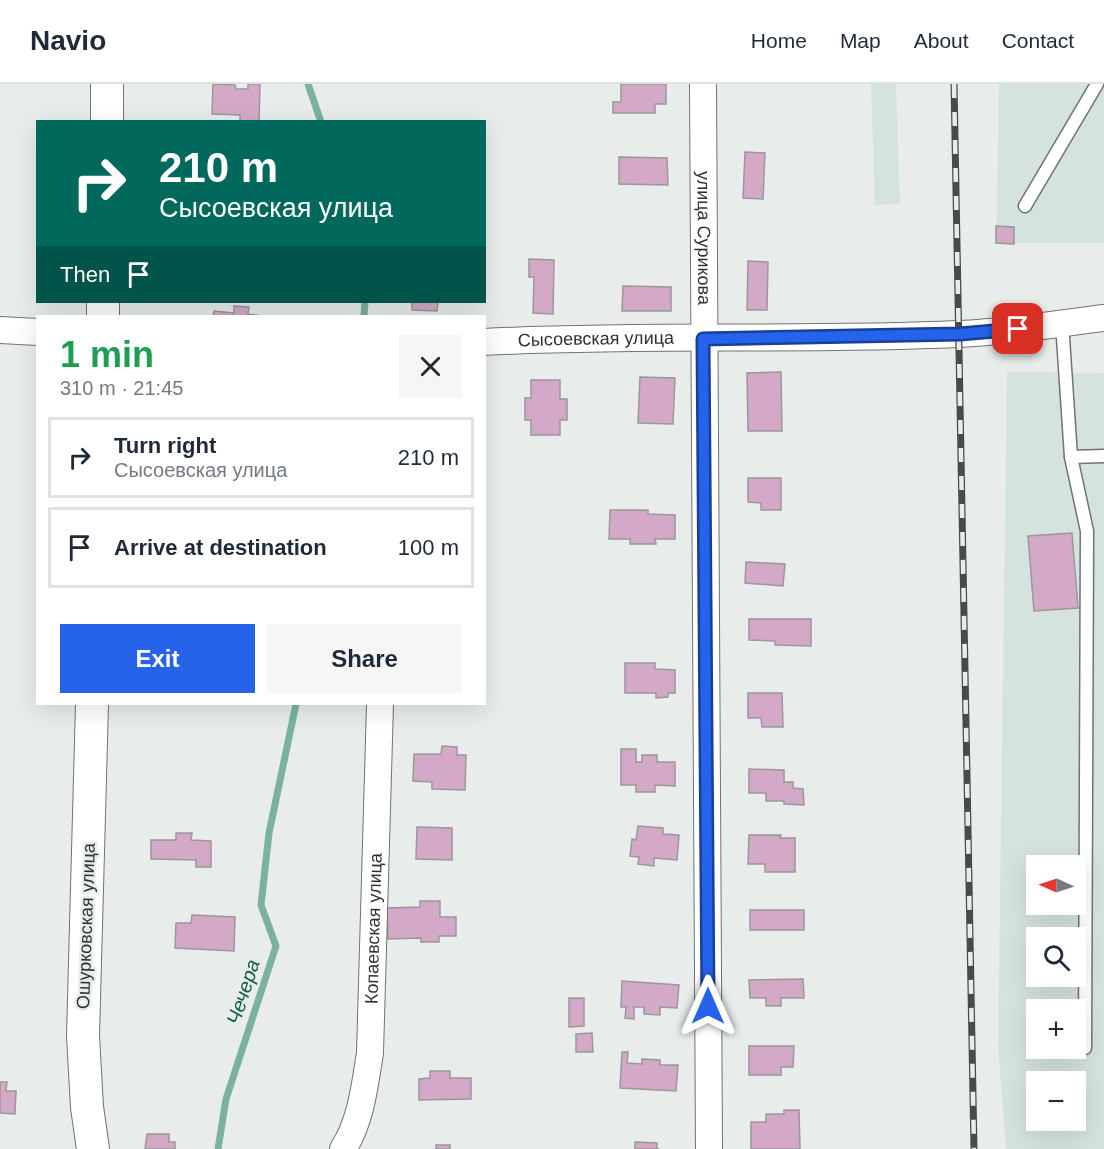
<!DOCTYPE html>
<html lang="en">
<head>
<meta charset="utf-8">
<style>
	body { margin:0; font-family:Arial,sans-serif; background:#f6f6f7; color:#1f2937; height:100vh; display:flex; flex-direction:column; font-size:22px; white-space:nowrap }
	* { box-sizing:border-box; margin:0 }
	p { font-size:20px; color:#747a83 }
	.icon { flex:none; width:33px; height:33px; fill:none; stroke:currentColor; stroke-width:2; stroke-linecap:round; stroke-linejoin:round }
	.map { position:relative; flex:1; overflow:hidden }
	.sheet { position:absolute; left:36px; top:231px; width:450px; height:390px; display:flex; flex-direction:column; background:#fff; border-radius:0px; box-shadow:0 6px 24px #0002 }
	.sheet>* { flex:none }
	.hud { position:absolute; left:36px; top:36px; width:450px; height:183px; border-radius:0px; box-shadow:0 6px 24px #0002; background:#00695c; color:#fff; overflow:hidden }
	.needle { width:39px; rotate:273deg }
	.controls { position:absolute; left:1026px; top:771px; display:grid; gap:12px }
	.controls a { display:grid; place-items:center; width:60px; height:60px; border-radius:0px; background:#fff; box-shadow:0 6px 24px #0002; font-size:30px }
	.pin { position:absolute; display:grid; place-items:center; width:51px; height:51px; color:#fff; margin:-26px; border-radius:12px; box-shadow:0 3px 9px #0006 }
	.me { position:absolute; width:66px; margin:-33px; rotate:0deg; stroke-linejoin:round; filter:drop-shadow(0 0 4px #0008) }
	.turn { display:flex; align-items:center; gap:21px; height:126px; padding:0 24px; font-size:27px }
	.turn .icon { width:78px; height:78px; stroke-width:2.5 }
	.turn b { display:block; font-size:42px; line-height:51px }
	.then { display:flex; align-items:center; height:57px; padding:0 24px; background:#0003; gap:12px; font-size:22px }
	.round { display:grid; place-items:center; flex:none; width:63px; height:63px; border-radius:0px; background:#f6f6f7 }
	.head { display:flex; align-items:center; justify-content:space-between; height:102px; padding:0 24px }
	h1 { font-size:36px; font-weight:700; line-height:45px; color:#1e9e55 }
	.action { display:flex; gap:12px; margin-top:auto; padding:12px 24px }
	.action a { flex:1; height:69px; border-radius:0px; background:#2563eb; color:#fff; font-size:24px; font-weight:700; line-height:69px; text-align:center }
	.action a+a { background:#f6f6f7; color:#1f2937 }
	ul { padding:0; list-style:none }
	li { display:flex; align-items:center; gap:18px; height:81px; margin:0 12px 9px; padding:0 12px; border:3px solid #e0e1e3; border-radius:0px }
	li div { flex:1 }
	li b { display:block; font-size:22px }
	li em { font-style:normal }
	header { display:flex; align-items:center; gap:36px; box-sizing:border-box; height:84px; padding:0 30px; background:#fff; border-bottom:2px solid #e0e1e3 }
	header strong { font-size:28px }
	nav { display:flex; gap:33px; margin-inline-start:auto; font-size:21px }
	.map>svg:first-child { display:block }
</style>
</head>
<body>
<header>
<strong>Navio</strong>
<nav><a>Home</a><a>Map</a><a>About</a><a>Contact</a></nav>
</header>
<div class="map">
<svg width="1104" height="1065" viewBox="0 0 1104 1065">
	<rect width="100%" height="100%" fill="#e8edeb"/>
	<g fill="#d5e3de" fill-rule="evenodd">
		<polygon points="871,0 896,0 900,120 875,121"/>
		<polygon points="999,0 1104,0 1104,159 996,159"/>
		<path d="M1007,288L1104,289V1065H1006L998,963ZM1036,782H1076V820H1036ZM1036,854H1076V892H1036ZM1036,926H1076V964H1036ZM1036,998H1076V1036H1036Z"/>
	</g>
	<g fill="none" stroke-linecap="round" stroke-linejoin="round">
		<g stroke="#7bb29f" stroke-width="7">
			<polyline points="308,0 321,38"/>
			<polyline points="364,232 365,218"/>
			<polyline points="218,1065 226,1015 276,862 261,821 269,749 296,620"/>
		</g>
	</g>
	<g fill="#d4a9c8" stroke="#9b979a" stroke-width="1.5">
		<polygon points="213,0 235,1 236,5 248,5 248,0 260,0 259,38 240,38 240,31 212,30"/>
		<polygon points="621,0 666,0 666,20 655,20 655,29 613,29 613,18 621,18"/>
		<polygon points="745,68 765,69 763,115 743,114"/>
		<polygon points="619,73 667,74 668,101 619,100"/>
		<polygon points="996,142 1014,143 1014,160 996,159"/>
		<polygon points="529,175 554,176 553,230 533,229 534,193 529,193"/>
		<polygon points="748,177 768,178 767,226 747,226"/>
		<polygon points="623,202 671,203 671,227 622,227"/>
		<polygon points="412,218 438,218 437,227 412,226"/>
		<polygon points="234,222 249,223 248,230 262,232 213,232 214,227 234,229"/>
		<polygon points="781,288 782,347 748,347 747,289"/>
		<polygon points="640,293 675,294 673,340 638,339"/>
		<polygon points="531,296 560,296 560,315 567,315 567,336 560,336 560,351 531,351 531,336 525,336 525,314 531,314"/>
		<polygon points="748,394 781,394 781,426 761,426 761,419 748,418"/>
		<polygon points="610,426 648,426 648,430 675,431 675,455 655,455 656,460 630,460 630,455 609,455"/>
		<polygon points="1072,449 1078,524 1034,527 1028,452"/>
		<polygon points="746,478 785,480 783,502 745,499"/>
		<polygon points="749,535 811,535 811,562 775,561 775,557 749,556"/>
		<polygon points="625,579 655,579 655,585 675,586 675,609 668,609 668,613 656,614 656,609 625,609"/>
		<polygon points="748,609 782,609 783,643 762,643 761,634 748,634"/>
		<polygon points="442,662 457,663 457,671 466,671 465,706 432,705 432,698 413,697 414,670 441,670"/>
		<polygon points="621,665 636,665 636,678 642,678 642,671 657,671 657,678 675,678 675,702 655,701 655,708 636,708 636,701 621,701"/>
		<polygon points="749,685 784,686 784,698 793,698 793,704 803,705 804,721 784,720 784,717 766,717 766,709 749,709"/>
		<polygon points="638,742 663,744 663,750 679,751 677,776 654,774 654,782 638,780 639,773 630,772 632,755 636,756"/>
		<polygon points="417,743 452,744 452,776 416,775"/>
		<polygon points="176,749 192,749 191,756 211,757 211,783 196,783 196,776 151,775 151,756 176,756"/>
		<polygon points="749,751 781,751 780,754 795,754 795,788 765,788 765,780 748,780"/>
		<polygon points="420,817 440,817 440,833 456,833 456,852 439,852 439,858 421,858 421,854 388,855 387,824 420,823"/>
		<rect x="750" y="826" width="54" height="20"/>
		<polygon points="192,831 235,833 234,867 175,864 176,839 191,839"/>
		<polygon points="803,895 804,914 781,914 781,922 766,922 766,914 750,914 749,896"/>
		<polygon points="622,897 679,901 677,924 660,923 660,931 644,930 644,923 634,923 634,935 625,934 626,923 621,923"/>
		<polygon points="569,914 584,914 584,942 569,943"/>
		<polygon points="592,949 593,968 576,968 576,950"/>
		<polygon points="749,962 794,962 793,983 781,983 781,991 749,991"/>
		<polygon points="622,968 628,968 627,979 642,980 642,975 660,976 660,981 678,981 676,1007 620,1004"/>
		<polygon points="430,987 450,987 450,994 471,994 471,1015 419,1016 419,995 430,994"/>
		<polygon points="0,998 7,998 6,1007 16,1007 15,1030 0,1029"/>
		<polygon points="784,1026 799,1026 800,1065 751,1065 751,1038 766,1038 766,1030 784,1030"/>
		<polygon points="147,1050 169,1050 169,1058 175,1058 175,1065 145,1065"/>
		<polygon points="635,1058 657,1059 657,1065 660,1065 635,1065"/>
		<rect x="436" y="1061" width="14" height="4"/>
	</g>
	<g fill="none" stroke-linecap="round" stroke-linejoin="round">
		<defs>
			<g id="service">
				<polyline points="1025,122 1097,0"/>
				<polyline points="1062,239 1071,373 1087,447 1085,964"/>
				<polyline points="1071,373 1104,372"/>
			</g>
			<g id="minor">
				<path id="s1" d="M703,0L709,1065"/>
				<polyline points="0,246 38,248"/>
				<path id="s2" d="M484,258C642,250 801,257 959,250C1008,248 1056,240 1104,234"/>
				<path id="s3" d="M343,1065C361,1038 365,1000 370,969L380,620"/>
			</g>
			<g id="tertiary">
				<polyline points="107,38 107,0"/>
				<polyline points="103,232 103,218"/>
				<polyline points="92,620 83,952 87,1023 93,1065"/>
			</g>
		</defs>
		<use href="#service" stroke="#6f7472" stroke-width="15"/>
		<use href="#minor" stroke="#6f7472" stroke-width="28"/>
		<use href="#tertiary" stroke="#6f7472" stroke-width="34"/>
		<use href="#service" stroke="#fff" stroke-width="12"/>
		<use href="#minor" stroke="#fff" stroke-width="26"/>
		<use href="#tertiary" stroke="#fff" stroke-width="32"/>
		<defs>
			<polyline id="rail" points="954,0 974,1065"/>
		</defs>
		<use href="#rail" stroke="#494b4a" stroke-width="7"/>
		<use href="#rail" stroke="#e8edeb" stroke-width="4.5" stroke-dasharray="14" stroke-linecap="butt"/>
	</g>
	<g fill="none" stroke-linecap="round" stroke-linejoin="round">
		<defs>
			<polyline id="route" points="708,922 703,255 960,250 1018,245"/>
		</defs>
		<use href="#route" stroke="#184099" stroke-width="15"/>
		<use href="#route" stroke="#2563eb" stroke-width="10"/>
	</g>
	<g text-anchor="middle" stroke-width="5" stroke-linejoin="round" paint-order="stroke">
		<g font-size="18" fill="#2f3130" stroke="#e8edeb">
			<text dy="6" stroke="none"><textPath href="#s1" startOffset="154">улица Сурикова</textPath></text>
			<text dy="6" stroke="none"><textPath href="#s2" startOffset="112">Сысоевская улица</textPath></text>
			<text transform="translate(86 842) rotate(-88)" y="6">Ошурковская улица</text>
			<text dy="6" stroke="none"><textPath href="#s3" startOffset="225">Копаевская улица</textPath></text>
		</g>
		<g font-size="20" font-style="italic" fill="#145c48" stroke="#e8edeb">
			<text transform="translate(243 908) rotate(-72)" y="7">Чечера</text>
		</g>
	</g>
</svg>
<div class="controls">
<a><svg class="needle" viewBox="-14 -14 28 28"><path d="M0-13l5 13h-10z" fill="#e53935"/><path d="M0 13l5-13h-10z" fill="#747a83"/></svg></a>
<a><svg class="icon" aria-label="search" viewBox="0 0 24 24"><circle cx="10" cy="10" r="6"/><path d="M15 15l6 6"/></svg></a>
<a>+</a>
<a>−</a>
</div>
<div class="pin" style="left:1018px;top:245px;background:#d93025"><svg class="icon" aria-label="arrive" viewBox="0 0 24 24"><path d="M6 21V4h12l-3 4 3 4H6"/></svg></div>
<svg class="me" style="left:708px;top:922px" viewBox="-20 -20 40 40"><path d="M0-17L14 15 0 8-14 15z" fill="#2563eb" stroke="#fff" stroke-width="4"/></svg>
<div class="hud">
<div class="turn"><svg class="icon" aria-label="right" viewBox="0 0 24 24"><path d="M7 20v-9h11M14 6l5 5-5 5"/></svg><div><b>210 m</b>Сысоевская улица</div></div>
<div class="then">Then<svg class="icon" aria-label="arrive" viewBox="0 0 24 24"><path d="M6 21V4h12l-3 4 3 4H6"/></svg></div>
</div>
<section class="sheet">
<div class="head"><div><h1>1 min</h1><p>310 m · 21:45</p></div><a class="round"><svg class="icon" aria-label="close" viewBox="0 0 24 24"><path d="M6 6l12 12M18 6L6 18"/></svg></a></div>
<ul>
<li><svg class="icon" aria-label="right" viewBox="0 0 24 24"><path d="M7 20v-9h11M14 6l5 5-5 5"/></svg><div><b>Turn right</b><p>Сысоевская улица</p></div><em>210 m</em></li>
<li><svg class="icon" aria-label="arrive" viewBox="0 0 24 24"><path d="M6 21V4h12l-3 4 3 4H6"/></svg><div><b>Arrive at destination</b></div><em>100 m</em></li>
</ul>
<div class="action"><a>Exit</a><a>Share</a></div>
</section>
</div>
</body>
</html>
